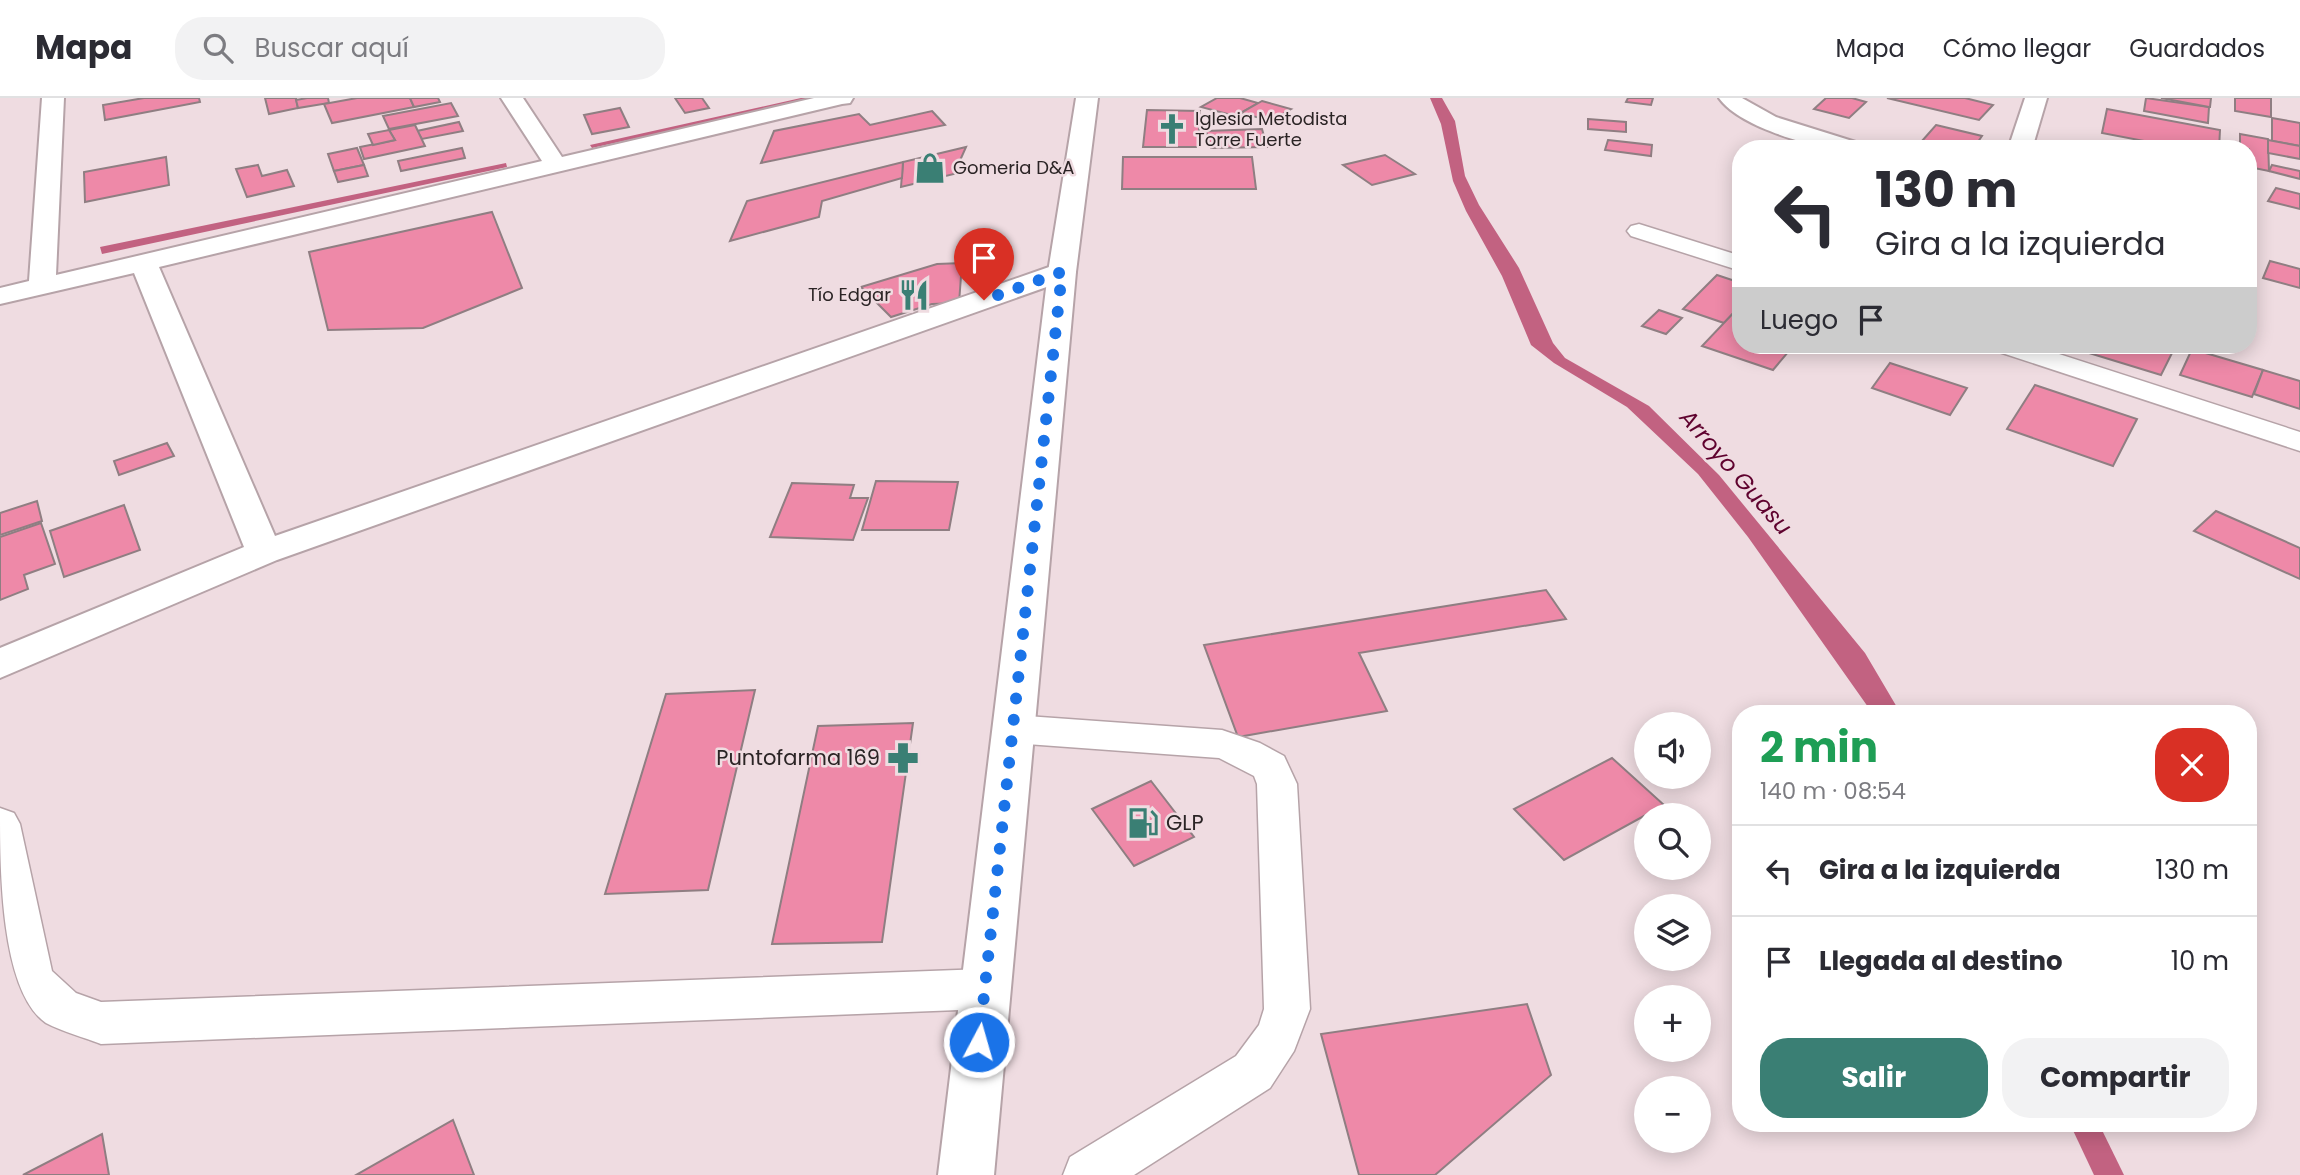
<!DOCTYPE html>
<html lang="es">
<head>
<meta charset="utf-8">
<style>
	body { margin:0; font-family:Poppins,sans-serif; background:#f2f2f3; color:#2b2b33; height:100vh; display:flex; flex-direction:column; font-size:26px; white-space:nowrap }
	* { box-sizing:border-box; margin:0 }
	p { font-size:23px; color:#7c7c81 }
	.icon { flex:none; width:38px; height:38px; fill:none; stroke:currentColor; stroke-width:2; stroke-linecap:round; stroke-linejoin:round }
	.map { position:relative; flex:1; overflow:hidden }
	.drawer { position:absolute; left:1732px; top:607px; width:525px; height:427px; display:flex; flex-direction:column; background:#fff; border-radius:28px; box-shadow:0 4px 18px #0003 }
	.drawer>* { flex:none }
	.hud { position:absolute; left:1732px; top:42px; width:525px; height:214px; border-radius:28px; box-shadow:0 4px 18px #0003; background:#fff; color:#2b2b33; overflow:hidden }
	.tools { position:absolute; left:1634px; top:614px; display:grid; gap:14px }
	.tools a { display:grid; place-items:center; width:77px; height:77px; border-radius:50%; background:#fff; box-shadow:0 4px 18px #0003; font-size:35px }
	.pin { position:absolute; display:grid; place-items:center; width:60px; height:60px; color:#fff; margin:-72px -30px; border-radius:50% 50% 50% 0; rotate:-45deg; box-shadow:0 0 7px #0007 }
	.pin .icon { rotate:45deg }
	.me { position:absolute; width:77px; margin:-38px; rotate:6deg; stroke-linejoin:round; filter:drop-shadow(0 0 5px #0008) }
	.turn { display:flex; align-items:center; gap:24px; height:147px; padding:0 28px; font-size:32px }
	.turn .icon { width:91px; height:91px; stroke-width:2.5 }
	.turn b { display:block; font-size:49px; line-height:60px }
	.then { display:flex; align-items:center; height:66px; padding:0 28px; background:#0003; gap:14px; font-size:26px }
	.round { display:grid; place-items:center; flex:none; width:74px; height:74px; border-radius:28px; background:#f2f2f3 }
	.headline { display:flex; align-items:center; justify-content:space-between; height:119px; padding:0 28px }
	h1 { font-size:42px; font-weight:700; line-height:52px; color:#1e9e55 }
	.cta { display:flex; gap:14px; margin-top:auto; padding:14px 28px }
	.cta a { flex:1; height:80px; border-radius:28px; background:#3a7f74; color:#fff; font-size:28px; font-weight:700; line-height:80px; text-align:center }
	.cta a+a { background:#f2f2f3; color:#2b2b33 }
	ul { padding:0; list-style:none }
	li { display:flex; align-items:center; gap:21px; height:91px; padding:0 28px; border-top:2px solid #e1e1e2 }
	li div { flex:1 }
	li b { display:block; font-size:26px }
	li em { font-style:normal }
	header { display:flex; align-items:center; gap:42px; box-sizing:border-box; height:98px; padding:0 35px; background:#fff; border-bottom:2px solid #e1e1e2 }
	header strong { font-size:33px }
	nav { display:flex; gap:38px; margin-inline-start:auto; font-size:24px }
	.search { width:490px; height:63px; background:#f2f2f3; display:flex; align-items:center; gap:18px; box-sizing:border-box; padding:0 24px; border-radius:28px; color:#7c7c81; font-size:26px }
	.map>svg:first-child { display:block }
</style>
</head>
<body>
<header>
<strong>Mapa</strong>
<div class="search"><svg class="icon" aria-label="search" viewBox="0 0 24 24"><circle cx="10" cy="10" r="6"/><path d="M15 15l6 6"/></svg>Buscar aquí</div>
<nav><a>Mapa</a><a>Cómo llegar</a><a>Guardados</a></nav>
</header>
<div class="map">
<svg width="2300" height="1077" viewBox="0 0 2300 1077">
	<rect width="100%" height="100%" fill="#efdce1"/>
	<g fill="#c26281">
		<polygon points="801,0 818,0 592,50 590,47"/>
		<polygon points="1430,0 1442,0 1455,23 1465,78 1479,107 1519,170 1553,245 1565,260 1649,308 1719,377 1865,555 1901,616 1873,616 1748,439 1698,376 1627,309 1554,265 1531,247 1502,178 1466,113 1453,83 1441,26"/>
		<polygon points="506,65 507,69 102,156 100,149"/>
		<polygon points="2070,1026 2099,1026 2124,1077 2094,1077"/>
	</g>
	<g fill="#ee89a8" stroke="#8f7e82" stroke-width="2">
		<polygon points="144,0 199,0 200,4 105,22 103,7"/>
		<polygon points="265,0 296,0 298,10 269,16"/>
		<polygon points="307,0 328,0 329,5 298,10 296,2"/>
		<polygon points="357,0 410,0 414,9 332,25 324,6"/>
		<polygon points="410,0 438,0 440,4 414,9"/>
		<polygon points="675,0 702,0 709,10 685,15"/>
		<polygon points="1217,0 1240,0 1258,5 1235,18 1201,9"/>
		<polygon points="1628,0 1653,0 1651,7 1626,4"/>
		<polygon points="1826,0 1852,0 1866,4 1849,20 1814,11"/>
		<polygon points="1887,0 1965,0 1993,7 1979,22"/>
		<polygon points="2146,0 2209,9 2208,25 2144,13"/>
		<polygon points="2161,0 2211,0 2210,9 2209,9"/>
		<polygon points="2235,0 2271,0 2271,19 2235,13"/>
		<polygon points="1262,3 1291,11 1271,23 1241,15"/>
		<polygon points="451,5 458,18 389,31 383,18"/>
		<polygon points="620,10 629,29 592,36 584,17"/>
		<polygon points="2107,11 2220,32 2219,51 2186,51 2102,35"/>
		<polygon points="1147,12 1200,13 1198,49 1143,49"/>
		<polygon points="932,13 945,27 761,65 774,33 859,16 870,27"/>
		<polygon points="2272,20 2300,25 2300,48 2272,43"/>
		<polygon points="1588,21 1626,24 1626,34 1588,31"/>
		<polygon points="459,24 463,33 422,41 417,33"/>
		<polygon points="415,27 425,48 364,61 360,49 395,42 389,32"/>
		<polygon points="1936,27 1982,38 1973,51 1955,51 1922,43"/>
		<polygon points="1262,31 1267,49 1211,50 1206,33"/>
		<polygon points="389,32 395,42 373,47 368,36"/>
		<polygon points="2240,36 2268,41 2269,73 2249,69 2249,51 2240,51"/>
		<polygon points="1608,42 1652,47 1651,58 1605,52"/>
		<polygon points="2268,42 2300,48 2300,61 2268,55"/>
		<polygon points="966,49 954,76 901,89 903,64"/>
		<polygon points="357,50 364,67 334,73 328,56"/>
		<polygon points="462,50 465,60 401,73 398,63"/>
		<polygon points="1385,57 1415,76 1372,87 1343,67"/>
		<polygon points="166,59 169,87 85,104 84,74"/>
		<polygon points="1123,59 1252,59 1256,91 1122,91"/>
		<polygon points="903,64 902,80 822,103 819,119 730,143 747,103"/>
		<polygon points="258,67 262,78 287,72 294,88 247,99 236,71"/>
		<polygon points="364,67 368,78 338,84 334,73"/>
		<polygon points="2272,67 2300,73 2300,81 2269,73"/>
		<polygon points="2276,90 2300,96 2300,111 2268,103"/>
		<polygon points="492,114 522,190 423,230 328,232 309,154"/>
		<polygon points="2270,163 2300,171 2300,190 2263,180"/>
		<polygon points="962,165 959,205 932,206 891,219 861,189 937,166"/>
		<polygon points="1717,177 1741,185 1741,207 1724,225 1683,211"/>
		<polygon points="1741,207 1741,247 1794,247 1773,272 1702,248"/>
		<polygon points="1659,212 1682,220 1666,236 1642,228"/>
		<polygon points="2063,247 2176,247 2161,277"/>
		<polygon points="2192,251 2263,272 2252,299 2180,277"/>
		<polygon points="1890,265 1967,290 1950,317 1872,290"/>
		<polygon points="2263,272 2300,283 2300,311 2254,296"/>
		<polygon points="2035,287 2137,321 2113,368 2007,331"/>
		<polygon points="167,345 174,358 119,377 114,363"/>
		<polygon points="876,383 958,384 949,432 862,432"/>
		<polygon points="792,385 854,387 850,400 868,400 853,442 770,439"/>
		<polygon points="37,403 42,423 0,437 0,415"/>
		<polygon points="124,407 140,452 64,479 50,433"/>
		<polygon points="2216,413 2300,450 2300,481 2194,433"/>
		<polygon points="41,425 55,466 24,477 28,491 0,502 0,439"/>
		<polygon points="1546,492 1566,521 1359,555 1387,613 1238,639 1204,547"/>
		<polygon points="755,592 708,792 605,796 666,596"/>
		<polygon points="913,625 882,844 772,846 818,628"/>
		<polygon points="1612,660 1664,707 1564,762 1514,711"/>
		<polygon points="1151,683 1194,739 1134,768 1092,711"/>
		<polygon points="1527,906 1551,977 1435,1077 1359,1077 1321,936"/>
		<polygon points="453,1022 474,1077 356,1077"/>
		<polygon points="102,1036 109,1077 23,1077"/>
	</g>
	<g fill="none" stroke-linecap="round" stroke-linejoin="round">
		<defs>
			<g id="service">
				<polygon points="1639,126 1741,158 1741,173 1631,138 1627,133 1631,128"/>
				<polygon points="1992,247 2031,247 2300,334 2300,353 1996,253"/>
				<polygon points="1013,617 1222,632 1260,645 1284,658 1297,686 1310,911 1294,953 1270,990 1134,1077 1063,1077 1070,1059 1236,958 1259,927 1264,911 1257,686 1254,678 1219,660 1013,645 1000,641 994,631 1000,621"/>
				<path d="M0,710L14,715L20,726L52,873L76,895L101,904L984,871L1000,877L1007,891L1000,905L984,911L101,946C83,939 63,934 46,925C0,893 0,769 0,710Z"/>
			</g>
			<g id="minor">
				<polygon points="42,0 64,0 56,177 542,63 501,0 523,0 562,59 814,0 853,0 850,5 842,6 159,169 275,438 1052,168 1062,166 1072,168 1076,174 1072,180 277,462 0,580 0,550 244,449 134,175 0,206 0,190 29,183"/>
				<path d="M1719,0H1742L1776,19L1862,46L1865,51C1853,51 1839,53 1827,50C1797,44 1737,26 1719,0Z"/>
				<polygon points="2025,0 2047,0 2032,51 2008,51"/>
			</g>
			<polygon id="primary" points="1076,0 1098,0 1076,174 994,1077 938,1077 1048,174"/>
		</defs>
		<use href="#service" stroke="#b6a3a8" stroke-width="3"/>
		<use href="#minor" stroke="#b6a3a8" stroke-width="4"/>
		<use href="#primary" stroke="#b6a3a8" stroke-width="4"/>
		<use href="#service" fill="#fff" fill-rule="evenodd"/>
		<use href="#minor" fill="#fff" fill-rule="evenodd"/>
		<use href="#primary" fill="#fff" fill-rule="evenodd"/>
	</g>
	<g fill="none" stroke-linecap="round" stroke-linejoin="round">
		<polyline stroke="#1a73e8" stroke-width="12" stroke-dasharray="0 21.6" points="979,944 1062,174 984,202"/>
	</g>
	<defs>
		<symbol id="church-bare" viewBox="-9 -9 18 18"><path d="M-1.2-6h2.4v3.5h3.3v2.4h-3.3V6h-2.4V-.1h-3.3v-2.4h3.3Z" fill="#3a7f74" stroke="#efdce1" stroke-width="2.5" paint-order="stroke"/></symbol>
		<symbol id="shop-bare" viewBox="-9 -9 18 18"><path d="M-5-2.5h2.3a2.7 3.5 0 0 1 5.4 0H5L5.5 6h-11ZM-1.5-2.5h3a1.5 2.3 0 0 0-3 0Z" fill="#3a7f74" stroke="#efdce1" stroke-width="2.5" paint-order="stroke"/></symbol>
		<symbol id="restaurant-bare" viewBox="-9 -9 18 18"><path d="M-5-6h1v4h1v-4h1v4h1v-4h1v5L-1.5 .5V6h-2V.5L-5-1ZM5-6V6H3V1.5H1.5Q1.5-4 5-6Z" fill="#3a7f74" stroke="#efdce1" stroke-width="2.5" paint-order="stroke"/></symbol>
		<symbol id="pharmacy-bare" viewBox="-9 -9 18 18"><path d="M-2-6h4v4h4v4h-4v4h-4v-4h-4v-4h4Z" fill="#3a7f74" stroke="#efdce1" stroke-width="2.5" paint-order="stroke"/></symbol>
		<symbol id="fuel-bare" viewBox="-9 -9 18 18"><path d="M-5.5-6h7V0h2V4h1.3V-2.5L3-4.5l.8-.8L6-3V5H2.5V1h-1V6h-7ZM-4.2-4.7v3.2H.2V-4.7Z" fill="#3a7f74" stroke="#efdce1" stroke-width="2.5" paint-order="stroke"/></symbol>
	</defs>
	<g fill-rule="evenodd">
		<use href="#church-bare" x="1150" y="9" width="44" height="44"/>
		<use href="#shop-bare" x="908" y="48" width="44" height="44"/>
		<use href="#restaurant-bare" x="892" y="175" width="44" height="44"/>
		<use href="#pharmacy-bare" x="881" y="638" width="44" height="44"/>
		<use href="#fuel-bare" x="1121" y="703" width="44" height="44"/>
	</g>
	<g text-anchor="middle" stroke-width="5" stroke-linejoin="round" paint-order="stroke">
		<g font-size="18" fill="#2b2425" stroke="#efdce1" text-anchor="start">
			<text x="1195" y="27">Iglesia Metodista<tspan x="1195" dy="21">Torre Fuerte</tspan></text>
			<text x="953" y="76">Gomeria D&amp;A</text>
			<text x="891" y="203" text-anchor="end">Tío Edgar</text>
		</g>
		<g font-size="21" fill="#2b2425" stroke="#efdce1" text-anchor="end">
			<text x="880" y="667">Puntofarma 169</text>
			<text x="1166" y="732" text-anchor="start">GLP</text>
		</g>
		<g font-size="23" font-style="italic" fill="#5f022e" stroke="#efdce1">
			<text transform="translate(1736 374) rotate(49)" y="8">Arroyo Guasu</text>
		</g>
	</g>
</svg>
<div class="tools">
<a><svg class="icon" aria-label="sound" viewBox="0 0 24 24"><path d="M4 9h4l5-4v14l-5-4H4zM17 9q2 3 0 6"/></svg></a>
<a><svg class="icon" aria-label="search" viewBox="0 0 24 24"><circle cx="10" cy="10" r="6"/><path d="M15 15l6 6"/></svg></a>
<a><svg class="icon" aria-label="layers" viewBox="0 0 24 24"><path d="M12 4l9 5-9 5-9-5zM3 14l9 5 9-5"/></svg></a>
<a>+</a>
<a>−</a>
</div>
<div class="pin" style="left:984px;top:202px;background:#d93025"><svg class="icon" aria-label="arrive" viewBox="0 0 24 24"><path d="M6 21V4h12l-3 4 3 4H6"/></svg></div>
<svg class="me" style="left:979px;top:944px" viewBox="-20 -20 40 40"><circle r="17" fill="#1a73e8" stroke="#fff" stroke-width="3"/><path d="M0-11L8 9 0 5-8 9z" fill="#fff"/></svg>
<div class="hud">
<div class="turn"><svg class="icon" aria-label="left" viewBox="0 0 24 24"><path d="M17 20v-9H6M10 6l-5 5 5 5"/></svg><div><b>130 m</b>Gira a la izquierda</div></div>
<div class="then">Luego<svg class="icon" aria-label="arrive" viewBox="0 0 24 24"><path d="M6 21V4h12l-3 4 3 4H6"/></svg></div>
</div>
<section class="drawer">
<div class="headline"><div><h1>2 min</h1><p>140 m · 08:54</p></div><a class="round" style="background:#d93025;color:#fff"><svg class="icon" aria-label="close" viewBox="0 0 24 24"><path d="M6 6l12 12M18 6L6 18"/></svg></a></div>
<ul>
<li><svg class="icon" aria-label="left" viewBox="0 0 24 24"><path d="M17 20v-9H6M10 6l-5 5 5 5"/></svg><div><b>Gira a la izquierda</b></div><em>130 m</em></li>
<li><svg class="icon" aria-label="arrive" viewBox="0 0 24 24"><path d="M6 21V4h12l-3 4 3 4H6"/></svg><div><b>Llegada al destino</b></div><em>10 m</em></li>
</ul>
<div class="cta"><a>Salir</a><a>Compartir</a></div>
</section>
</div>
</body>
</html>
